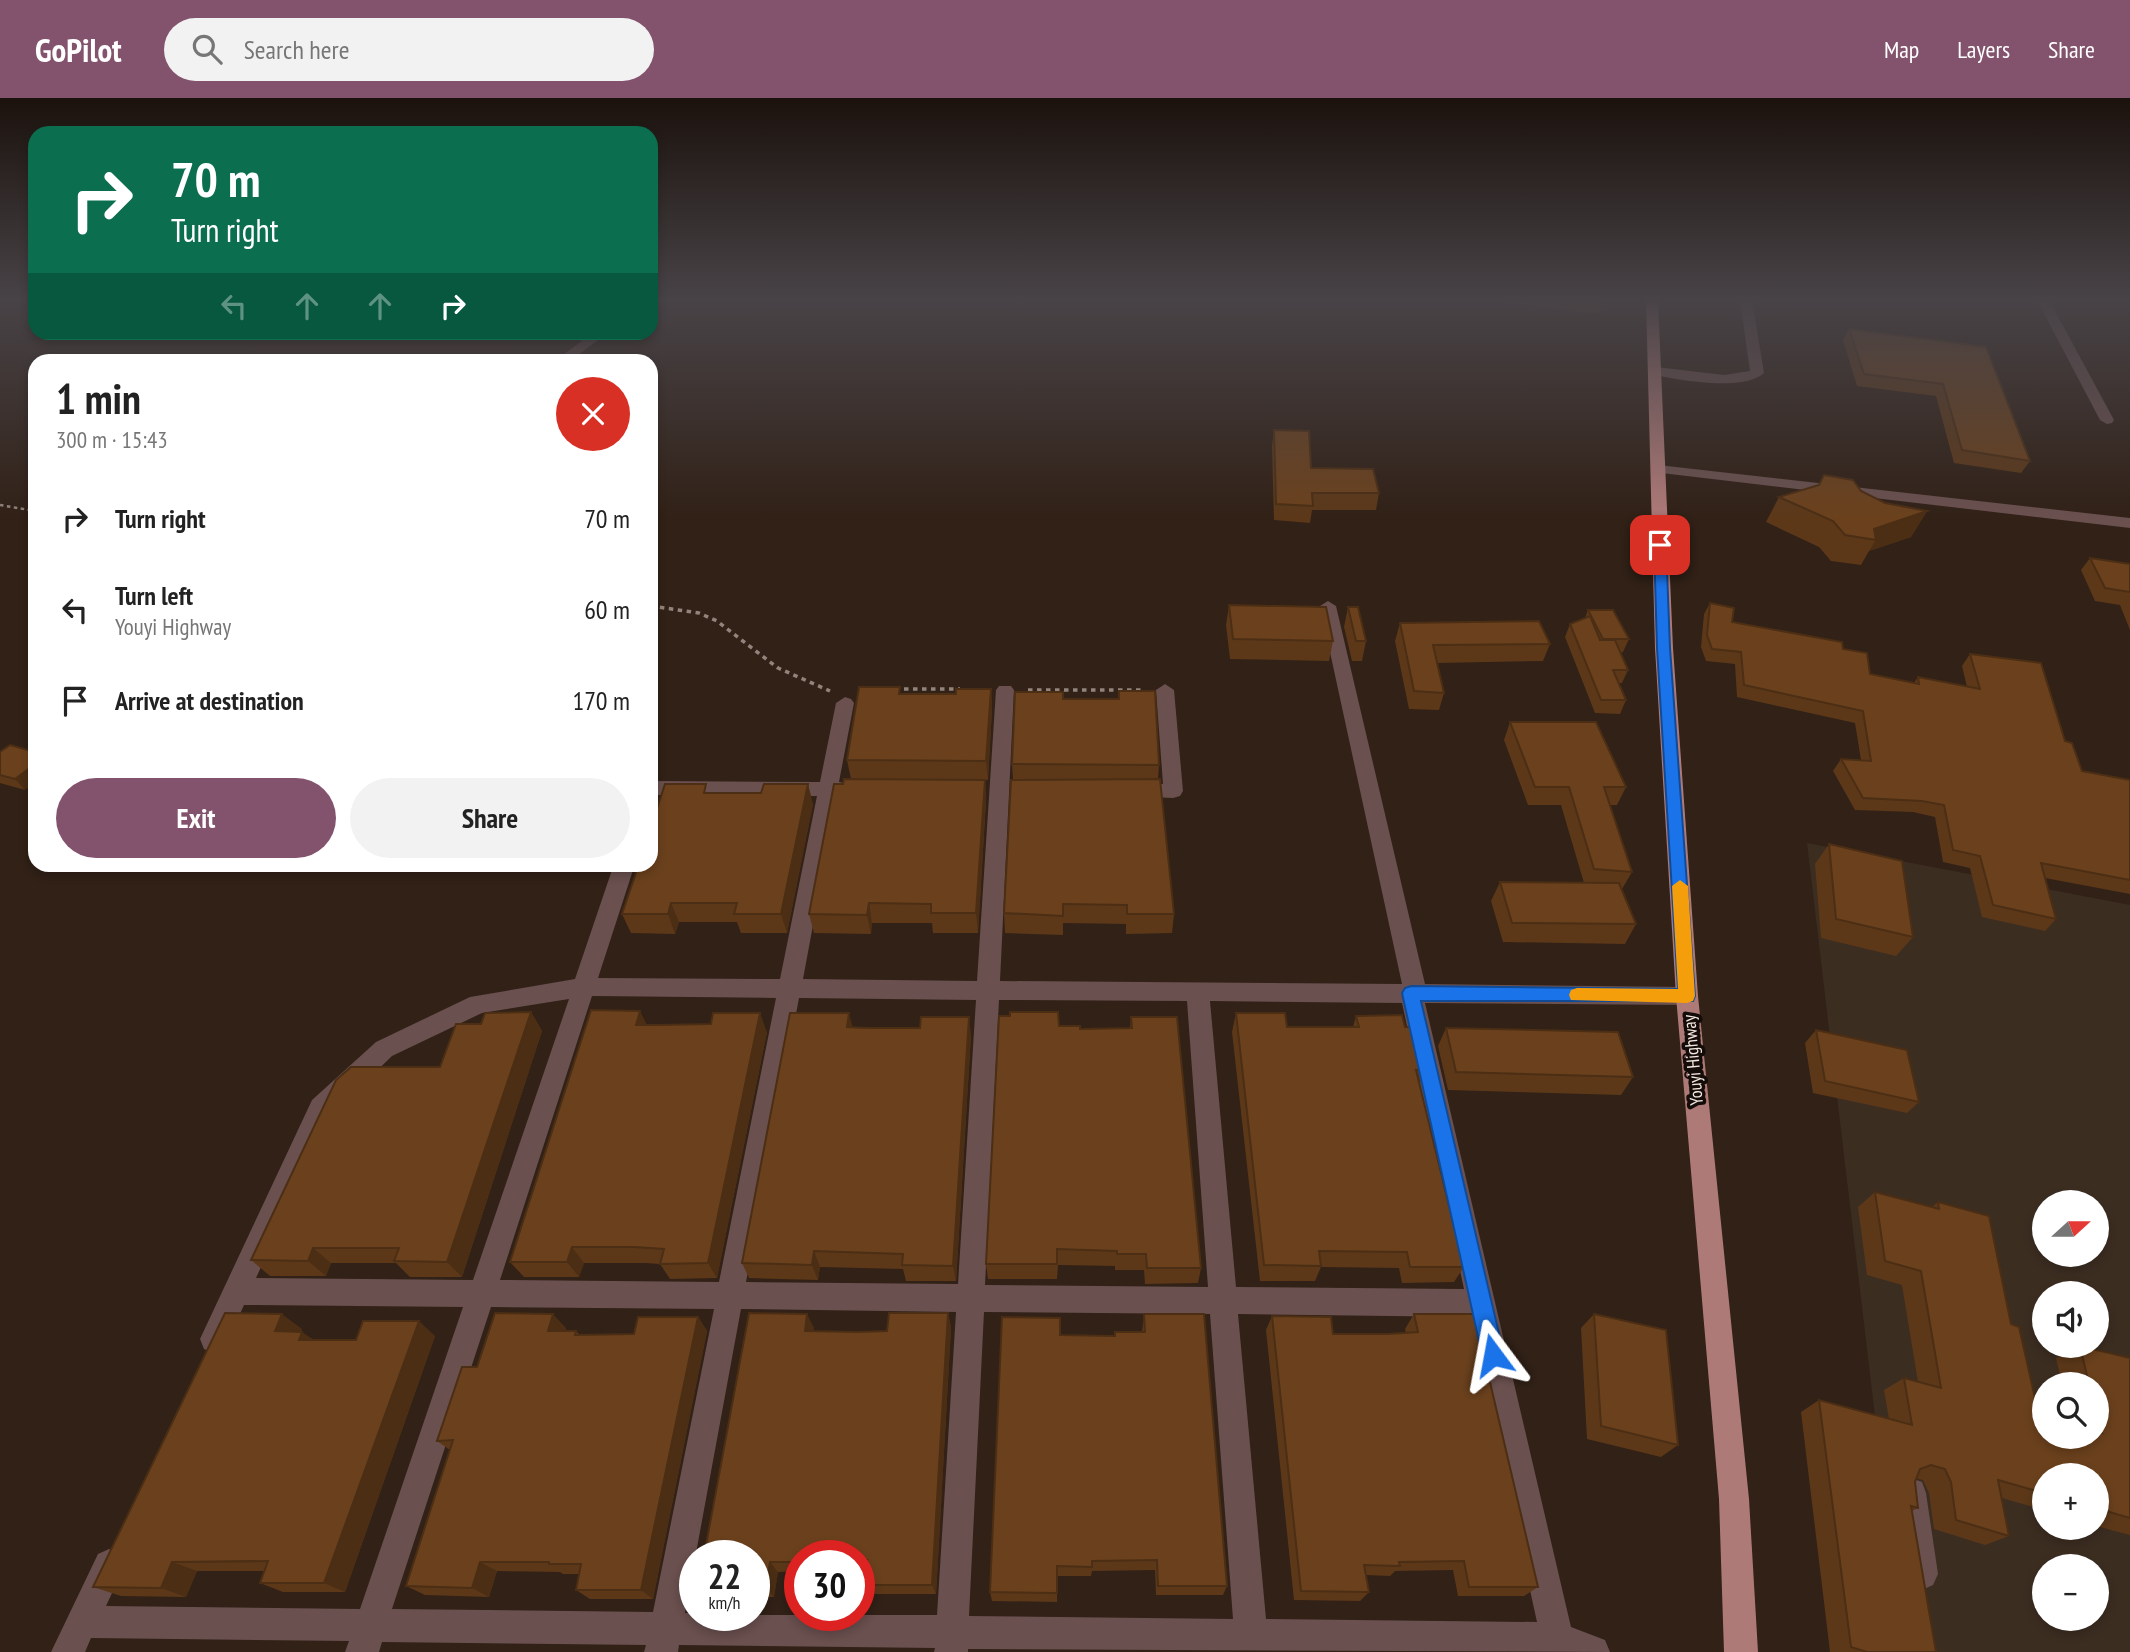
<!DOCTYPE html>
<html lang="en">
<head>
<meta charset="utf-8">
<style>
	body { margin:0; font-family:"PT Sans Narrow",sans-serif; background:#f2f2f2; color:#222; height:100vh; display:flex; flex-direction:column; font-size:26px; white-space:nowrap }
	* { box-sizing:border-box; margin:0 }
	p { font-size:23px; color:#767676 }
	.icon { flex:none; width:38px; height:38px; fill:none; stroke:currentColor; stroke-width:2; stroke-linecap:round; stroke-linejoin:round }
	.map { position:relative; flex:1; overflow:hidden }
	.sheet { position:absolute; left:28px; top:256px; width:630px; height:518px; display:flex; flex-direction:column; background:#fff; border-radius:21px; box-shadow:0 4px 10px #0003 }
	.sheet>* { flex:none }
	.guide { position:absolute; left:28px; top:28px; width:630px; height:214px; border-radius:21px; box-shadow:0 4px 10px #0003; background:#0b6e4f; color:#fff; overflow:hidden }
	.needle { width:46px; rotate:69deg }
	.fabs { position:absolute; left:2032px; top:1092px; display:grid; gap:14px }
	.fabs a { display:grid; place-items:center; width:77px; height:77px; border-radius:50%; background:#fff; box-shadow:0 4px 10px #0003; font-size:35px }
	.speed { position:absolute; left:679px; top:1442px; display:flex; gap:14px; font-size:35px; font-weight:700; text-align:center }
	.speed>* { display:grid; place-content:center; width:91px; height:91px; border-radius:50%; background:#fff; box-shadow:0 4px 10px #0003; line-height:1 }
	.speed small { font-size:18px; font-weight:400 }
	.speed .limit { border:10px solid #d22; background:#fff; color:#111 }
	.pin { position:absolute; display:grid; place-items:center; width:60px; height:60px; color:#fff; margin:-30px; border-radius:14px; box-shadow:0 4px 10px #0006 }
	.me { position:absolute; width:77px; margin:-38px; rotate:347deg; stroke-linejoin:round; filter:drop-shadow(0 0 5px #0008) }
	.turn { display:flex; align-items:center; gap:24px; height:147px; padding:0 28px; font-size:32px }
	.turn .icon { width:91px; height:91px; stroke-width:2.5 }
	.turn b { display:block; font-size:49px; line-height:60px }
	.lanes { display:flex; align-items:center; height:66px; padding:0 28px; background:#0003; justify-content:center; gap:35px; direction:ltr }
	.lanes .off { opacity:.35 }
	.round { display:grid; place-items:center; flex:none; width:74px; height:74px; border-radius:37px; background:#f2f2f2 }
	.headline { display:flex; align-items:center; justify-content:space-between; height:119px; padding:0 28px }
	h1 { font-size:42px; font-weight:700; line-height:52px }
	.button { display:flex; gap:14px; margin-top:auto; padding:14px 28px }
	.button a { flex:1; height:80px; border-radius:42px; background:#83536d; color:#fff; font-size:28px; font-weight:700; line-height:80px; text-align:center }
	.button a+a { background:#f2f2f2; color:#222 }
	ul { padding:0; list-style:none }
	li { display:flex; align-items:center; gap:21px; height:91px; padding:0 28px }
	li div { flex:1 }
	li b { display:block; font-size:26px }
	li em { font-style:normal }
	header { display:flex; align-items:center; gap:42px; box-sizing:border-box; height:98px; padding:0 35px; background:#83536d; color:#fff }
	header strong { font-size:33px }
	nav { display:flex; gap:38px; margin-inline-start:auto; font-size:24px }
	.search { width:490px; height:63px; background:#f2f2f2; display:flex; align-items:center; gap:18px; box-sizing:border-box; padding:0 24px; border-radius:38px; color:#767676; font-size:26px }
	.map>svg:first-child { display:block }
</style>
</head>
<body>
<header>
<strong>GoPilot</strong>
<div class="search"><svg class="icon" aria-label="search" viewBox="0 0 24 24"><circle cx="10" cy="10" r="6"/><path d="M15 15l6 6"/></svg>Search here</div>
<nav><a>Map</a><a>Layers</a><a>Share</a></nav>
</header>
<div class="map">
<svg width="2130" height="1554" viewBox="0 0 2130 1554">
	<rect width="100%" height="100%" fill="#312117"/>
	<path fill="#3c2d21" fill-rule="evenodd" d="M1807,745L2130,807V1554H1912L1877,1335ZM2044,1104H2096V1157H2044ZM2044,1195H2096V1248H2044ZM2044,1286H2096V1339H2044ZM2044,1377H2096V1430H2044ZM2044,1468H2096V1521H2044Z"/>
	<g fill="none" stroke-linecap="round" stroke-linejoin="round">
		<polyline stroke="#92847c" stroke-width="2.5" stroke-dasharray="3.5 3.5" stroke-linecap="butt" points="0,407 35,413"/>
		<g stroke="#92847c" stroke-width="3.5" stroke-dasharray="4.5 4.5" stroke-linecap="butt">
			<polyline points="651,508 699,515 717,523 778,570 830,593"/>
			<polyline points="895,591 960,591"/>
			<polyline points="1028,592 1142,592"/>
		</g>
		<g fill="#6a504f" fill-rule="evenodd">
			<polygon points="651,202 664,202 651,210"/>
			<path d="M1740,202H1752L1764,275C1744,294 1677,282 1651,276V270L1656,269L1724,277L1750,273Z"/>
			<polygon points="2037,202 2049,202 2114,322 2112,325 2107,326 2100,322"/>
			<polygon points="553,234 590,237 609,234 571,262 556,262 582,243"/>
			<polygon points="1658,367 2130,420 2130,430 1653,374 1651,371 1653,368"/>
			<path d="M1328,503L1336,508L1425,886L1687,889L1695,891L1698,898L1695,905L1687,907L1425,905L1571,1529L1605,1542L1610,1554L968,1551V1554H934L935,1550L679,1547L678,1554H644L646,1547L382,1544L379,1554H345L349,1543L91,1540L85,1554H51L98,1456L109,1451L120,1456L125,1467L106,1508L360,1511L463,1209L244,1207L224,1251L214,1255L204,1251L200,1241L312,1002L376,944L470,899L575,881L614,766H635L598,880L780,881L817,698L651,697V683L820,684L836,605L845,599L851,601L854,605L839,684L849,686L852,691L849,696L837,698L803,881L977,883L996,592L999,588H1011L1014,592L1000,883L1402,886L1320,508ZM592,898L776,900L719,1184L500,1182ZM799,900L976,902L958,1186L746,1184ZM569,901L473,1182L256,1180L330,1018L392,958L482,915ZM999,902L1187,903L1208,1189L985,1187ZM1210,903L1402,905L1464,1191L1236,1189ZM491,1209L714,1211L653,1514L392,1511ZM741,1211L956,1214L937,1517H695V1515H685ZM984,1214L1210,1216L1233,1521L969,1518ZM1238,1216L1470,1219L1537,1524L1266,1521Z"/>
			<polygon points="1165,586 1174,592 1183,693 1180,698 1173,700 1126,698 1123,693 1126,688 1163,686 1156,592"/>
			<polygon points="1911,1380 1922,1384 1926,1395 1938,1476 1933,1487 1922,1492 1911,1487 1906,1476 1896,1395 1900,1384"/>
		</g>
		<polygon fill="#ae7a78" fill-rule="evenodd" points="1646,202 1658,202 1673,550 1698,898 1749,1401 1758,1554 1724,1554 1719,1401 1676,898 1655,550"/>
	</g>
	<g fill="#5c3819">
		<polygon points="1480,202 1611,202 1610,204 1603,203 1599,216"/>
		<polygon points="1849,231 1986,249 2030,363 2021,375 1954,365 1936,298 1857,288 1843,242"/>
		<polygon points="1274,332 1311,370 1379,395 1376,412 1312,412 1310,425 1274,422 1272,348"/>
		<polygon points="1861,393 1885,405 1927,413 1911,439 1869,453 1861,467 1831,463 1819,449 1766,424 1779,399"/>
		<polygon points="2090,460 2130,466 2130,532 2120,507 2095,503 2081,472"/>
		<polygon points="1710,505 1732,524 1843,551 1870,576 1914,585 1918,579 1967,589 1962,568 1970,556 2065,643 2082,673 2130,682 2130,796 2045,780 2056,821 2045,833 1982,819 1970,770 1943,764 1935,719 1913,714 1855,712 1833,673 1841,661 1861,662 1855,625 1737,599 1735,566 1706,563 1701,549 1704,516"/>
		<polygon points="1229,507 1333,543 1329,563 1230,561 1226,527"/>
		<polygon points="1348,509 1366,543 1362,563 1352,563 1344,529"/>
		<polygon points="1588,512 1629,541 1623,554 1620,555 1628,572 1622,585 1619,585 1626,602 1620,616 1595,615 1565,539 1570,526 1585,520"/>
		<polygon points="1400,525 1550,546 1543,563 1437,565 1444,595 1439,612 1409,611 1395,543"/>
		<polygon points="991,591 992,611 988,682 985,682 986,702 978,835 933,835 932,825 872,825 871,836 814,835 809,816 843,686 851,681 847,662 901,596 956,596"/>
		<polygon points="1119,593 1159,667 1158,681 1174,816 1172,835 1126,836 1126,826 1063,825 1063,837 1005,835 1004,815 1013,682 1012,666 1063,601 1118,601"/>
		<polygon points="1510,624 1626,689 1617,707 1610,707 1632,774 1622,791 1636,826 1625,846 1503,844 1491,803 1500,784 1584,785 1561,707 1528,707 1504,642"/>
		<polygon points="0,654 25,692 0,685"/>
		<polygon points="709,695 761,695 813,706 787,835 741,835 737,824 679,824 675,836 631,835 622,816"/>
		<polygon points="1829,746 1913,839 1896,858 1821,840 1815,766"/>
		<polygon points="531,914 542,933 462,1179 410,1179 396,1165 331,1165 326,1178 270,1178 251,1162 481,926"/>
		<polygon points="1236,915 1287,929 1353,929 1356,918 1405,929 1426,973 1419,987 1464,1169 1454,1184 1402,1185 1399,1170 1321,1169 1315,1183 1260,1183 1232,934"/>
		<polygon points="1131,919 1201,1170 1198,1185 1145,1186 1144,1172 1115,1172 1115,1168 1058,1167 1057,1181 988,1181 986,1166 1059,928 1080,931 1130,930"/>
		<polygon points="647,927 767,934 717,1180 670,1181 660,1166 645,1165 584,1165 579,1179 524,1179 510,1164"/>
		<polygon points="852,930 971,937 956,1183 906,1183 903,1171 820,1169 818,1182 749,1180 742,1165"/>
		<polygon points="1446,930 1633,979 1621,997 1448,992 1438,948"/>
		<polygon points="1816,932 1919,1004 1907,1015 1813,995 1805,945"/>
		<polygon points="1875,1094 1932,1109 1938,1104 2011,1226 2039,1318 2096,1339 2096,1286 2062,1286 2056,1260 2078,1248 2080,1248 2130,1260 2130,1437 2096,1428 2096,1377 2044,1377 2044,1412 2002,1400 2009,1438 1985,1447 1934,1431 1929,1395 1923,1382 1916,1380 1915,1384 1918,1410 1912,1413 1936,1554 1830,1554 1801,1314 1819,1302 1889,1321 1884,1292 1904,1280 1918,1284 1902,1187 1867,1177 1858,1109"/>
		<polygon points="948,1215 951,1230 936,1496 870,1496 864,1487 866,1472 859,1472 859,1458 800,1458 800,1473 778,1474 774,1499 754,1499 754,1458 814,1230 813,1233 887,1233"/>
		<polygon points="1144,1216 1227,1488 1223,1497 1156,1497 1155,1472 1092,1473 1091,1478 1057,1478 1057,1504 992,1503 990,1494 1115,1238 1142,1234"/>
		<polygon points="1414,1216 1538,1489 1524,1498 1458,1498 1453,1472 1395,1473 1390,1478 1366,1477 1369,1494 1360,1503 1294,1502 1266,1232 1272,1218 1333,1236 1388,1236 1406,1235 1405,1231"/>
		<polygon points="1594,1216 1678,1347 1661,1359 1587,1341 1581,1230"/>
		<polygon points="698,1219 707,1233 653,1501 590,1501 576,1492 579,1476 563,1476 560,1474 497,1473 489,1499 425,1497 406,1488 450,1352 437,1343 477,1269 566,1230 565,1233 576,1233 580,1237 634,1236"/>
		<polygon points="302,1231 301,1234 314,1242 356,1242 435,1238 345,1494 283,1494 260,1485 264,1473 197,1473 186,1499 121,1498 93,1489"/>
	</g>
	<g fill="#4b2e14">
		<polygon points="1927,413 1911,439 1869,453 1876,442 1874,431"/>
		<polygon points="991,591 992,611 988,682 986,663"/>
		<polygon points="35,666 35,684 25,692 15,681"/>
		<polygon points="985,682 986,702 978,835 976,815"/>
		<polygon points="808,686 813,706 787,835 781,816"/>
		<polygon points="671,805 679,824 675,836 668,816"/>
		<polygon points="869,805 872,825 871,836 867,817"/>
		<polygon points="640,913 649,931 636,927"/>
		<polygon points="531,914 542,933 462,1179 447,1164"/>
		<polygon points="760,915 767,934 717,1180 708,1165"/>
		<polygon points="849,915 854,934 847,929"/>
		<polygon points="969,919 971,937 956,1183 953,1168"/>
		<polygon points="572,1149 584,1165 579,1179 567,1164"/>
		<polygon points="313,1150 331,1165 326,1178 308,1163"/>
		<polygon points="814,1153 820,1169 818,1182 812,1167"/>
		<polygon points="948,1215 951,1230 936,1496 932,1487"/>
		<polygon points="282,1216 302,1231 295,1248 275,1233"/>
		<polygon points="553,1216 566,1230 561,1247 548,1233"/>
		<polygon points="807,1216 814,1230 811,1247 805,1233"/>
		<polygon points="698,1219 707,1233 653,1501 641,1492"/>
		<polygon points="419,1223 435,1238 345,1494 324,1485"/>
		<polygon points="302,1234 322,1248 299,1242"/>
		<polygon points="172,1464 197,1473 186,1499 161,1490"/>
		<polygon points="480,1464 497,1473 489,1499 472,1490"/>
		<polygon points="770,1464 778,1474 774,1499 766,1490"/>
	</g>
	<g fill="#6b411d" stroke="#4b2e14" stroke-width="2">
		<polygon points="1849,231 1986,249 2030,363 1962,352 1943,286 1864,276"/>
		<polygon points="449,260 462,262 446,262"/>
		<polygon points="1274,332 1309,333 1311,370 1373,371 1379,395 1312,395 1313,408 1276,406"/>
		<polygon points="1824,377 1853,382 1861,393 1885,405 1927,413 1874,431 1876,442 1845,437 1833,423 1779,399 1819,387"/>
		<polygon points="2090,460 2130,466 2130,494 2105,490"/>
		<polygon points="1710,505 1734,510 1732,524 1842,544 1843,551 1867,555 1870,576 1919,586 1918,579 1980,591 1970,556 2041,565 2065,643 2072,645 2082,673 2130,682 2130,782 2041,765 2056,821 1993,807 1980,758 1953,752 1944,707 1922,703 1863,700 1841,661 1871,663 1863,613 1744,587 1741,554 1712,551 1707,537"/>
		<polygon points="1229,507 1326,509 1333,543 1233,541"/>
		<polygon points="1348,509 1358,509 1366,543 1356,543"/>
		<polygon points="1588,512 1613,512 1629,541 1603,541"/>
		<polygon points="1590,518 1600,542 1615,542 1628,572 1613,572 1626,602 1601,602 1570,526"/>
		<polygon points="1539,523 1550,546 1433,547 1444,595 1414,593 1400,525"/>
		<polygon points="859,589 900,589 899,596 956,596 956,591 991,591 986,663 847,662"/>
		<polygon points="1119,593 1155,593 1159,667 1012,666 1015,594 1063,594 1063,601 1119,601"/>
		<polygon points="1510,624 1596,624 1626,689 1604,689 1632,774 1594,771 1569,689 1535,689"/>
		<polygon points="10,647 35,654 35,666 15,681 0,677 0,654"/>
		<polygon points="844,681 985,682 976,815 931,815 931,806 869,805 867,817 809,816 834,686 843,686"/>
		<polygon points="1160,681 1174,816 1127,816 1127,807 1063,806 1063,818 1004,815 1011,682"/>
		<polygon points="665,686 706,686 704,695 761,695 764,686 808,686 781,816 734,816 737,805 671,805 668,816 622,816 639,766 651,766 651,729"/>
		<polygon points="1829,746 1902,763 1913,839 1836,821"/>
		<polygon points="1500,784 1619,785 1636,826 1512,825"/>
		<polygon points="591,912 640,913 636,927 656,927 711,926 713,915 760,915 708,1165 660,1166 664,1151 634,1149 572,1149 567,1164 510,1164"/>
		<polygon points="531,914 447,1164 394,1163 399,1150 313,1150 308,1163 251,1162 336,982 351,969 440,969 456,926 481,926 485,915"/>
		<polygon points="1010,914 1058,914 1059,928 1080,928 1080,931 1132,930 1131,919 1177,919 1201,1170 1147,1170 1146,1156 1117,1156 1117,1153 1057,1151 1057,1166 986,1166 999,918 1010,918"/>
		<polygon points="790,915 849,915 847,929 868,930 920,930 921,919 969,919 953,1168 902,1167 903,1156 814,1153 812,1167 742,1165"/>
		<polygon points="1236,915 1285,915 1287,929 1359,929 1356,918 1402,917 1405,929 1416,929 1426,973 1416,972 1464,1169 1410,1169 1407,1154 1319,1153 1321,1168 1264,1167"/>
		<polygon points="1446,930 1618,934 1633,979 1456,974"/>
		<polygon points="1816,932 1907,952 1919,1004 1825,983"/>
		<polygon points="1875,1094 1939,1111 1938,1104 1989,1118 2011,1226 2019,1229 2039,1318 2044,1319 2044,1339 2096,1339 2096,1334 2102,1335 2096,1315 2096,1286 2089,1286 2080,1248 2130,1260 2130,1420 2096,1410 2096,1377 2044,1377 2044,1395 1998,1382 2009,1438 1956,1422 1951,1384 1945,1371 1931,1367 1920,1371 1915,1384 1918,1410 1911,1408 1936,1554 1867,1554 1851,1549 1819,1302 1912,1327 1904,1280 1941,1290 1921,1173 1885,1163"/>
		<polygon points="225,1215 282,1216 275,1233 302,1234 299,1242 356,1242 363,1223 419,1223 324,1485 260,1485 268,1463 172,1464 161,1490 93,1489"/>
		<polygon points="495,1215 553,1216 548,1233 576,1233 575,1237 634,1236 638,1219 698,1219 641,1492 576,1492 581,1466 549,1466 549,1464 480,1464 472,1490 406,1488 453,1342 437,1343 462,1269 477,1269"/>
		<polygon points="749,1215 807,1216 805,1233 858,1234 887,1233 889,1215 948,1215 932,1487 864,1487 867,1462 859,1462 859,1458 800,1458 800,1464 770,1464 766,1490 754,1490 754,1458 704,1458"/>
		<polygon points="1144,1216 1204,1216 1227,1488 1158,1488 1157,1462 1092,1463 1092,1469 1057,1468 1057,1495 990,1494 1002,1219 1060,1220 1060,1237 1115,1238 1115,1234 1145,1234"/>
		<polygon points="1414,1216 1474,1216 1538,1489 1469,1489 1464,1463 1399,1464 1400,1468 1364,1467 1369,1494 1301,1493 1272,1218 1331,1219 1333,1236 1388,1236 1418,1234"/>
		<polygon points="1594,1216 1666,1232 1678,1347 1601,1328"/>
	</g>
	<linearGradient id="sky" x2="0" y2="1"><stop stop-color="#1b120d"/><stop offset="0.48" stop-color="#484347"/><stop offset="1" stop-color="#484347" stop-opacity="0"/></linearGradient>
	<rect width="2130" height="420" fill="url(#sky)"/>
	<polygon fill="#1a73e8" stroke="#114b97" stroke-width="2" points="1660,444 1666,447 1670,550 1695,898 1693,903 1421,903 1504,1257 1501,1265 1493,1268 1485,1265 1482,1257 1402,895 1405,890 1411,888 1678,891 1657,550 1654,447"/>
	<polygon fill="#f59e0b" points="1680,782 1688,788 1695,898 1693,903 1687,905 1571,902 1569,897 1571,892 1577,890 1678,891 1672,788"/>
	<g text-anchor="middle" stroke-width="7" stroke-linejoin="round" paint-order="stroke">
		<g font-size="18" fill="#f4e8e1" stroke="#140c08">
			<text transform="translate(1693 962) rotate(-95)" y="6">Youyi Highway</text>
		</g>
	</g>
</svg>
<div class="fabs">
<a><svg class="needle" viewBox="-14 -14 28 28"><path d="M0-13l5 13h-10z" fill="#e53935"/><path d="M0 13l5-13h-10z" fill="#767676"/></svg></a>
<a><svg class="icon" aria-label="sound" viewBox="0 0 24 24"><path d="M4 9h4l5-4v14l-5-4H4zM17 9q2 3 0 6"/></svg></a>
<a><svg class="icon" aria-label="search" viewBox="0 0 24 24"><circle cx="10" cy="10" r="6"/><path d="M15 15l6 6"/></svg></a>
<a>+</a>
<a>−</a>
</div>
<div class="speed"><div>22<small>km/h</small></div><div class="limit">30</div></div>
<div class="pin" style="left:1660px;top:447px;background:#d93025"><svg class="icon" aria-label="arrive" viewBox="0 0 24 24"><path d="M6 21V4h12l-3 4 3 4H6"/></svg></div>
<svg class="me" style="left:1493px;top:1257px" viewBox="-20 -20 40 40"><path d="M0-17L14 15 0 8-14 15z" fill="#1a73e8" stroke="#fff" stroke-width="4"/></svg>
<div class="guide">
<div class="turn"><svg class="icon" aria-label="right" viewBox="0 0 24 24"><path d="M7 20v-9h11M14 6l5 5-5 5"/></svg><div><b>70 m</b>Turn right</div></div>
<div class="lanes"><svg class="icon off" aria-label="left" viewBox="0 0 24 24"><path d="M17 20v-9H6M10 6l-5 5 5 5"/></svg><svg class="icon off" aria-label="ahead" viewBox="0 0 24 24"><path d="M12 20V5M6 11l6-6 6 6"/></svg><svg class="icon off" aria-label="ahead" viewBox="0 0 24 24"><path d="M12 20V5M6 11l6-6 6 6"/></svg><svg class="icon" aria-label="right" viewBox="0 0 24 24"><path d="M7 20v-9h11M14 6l5 5-5 5"/></svg></div>
</div>
<section class="sheet">
<div class="headline"><div><h1>1 min</h1><p>300 m · 15:43</p></div><a class="round" style="background:#d93025;color:#fff"><svg class="icon" aria-label="close" viewBox="0 0 24 24"><path d="M6 6l12 12M18 6L6 18"/></svg></a></div>
<ul>
<li><svg class="icon" aria-label="right" viewBox="0 0 24 24"><path d="M7 20v-9h11M14 6l5 5-5 5"/></svg><div><b>Turn right</b></div><em>70 m</em></li>
<li><svg class="icon" aria-label="left" viewBox="0 0 24 24"><path d="M17 20v-9H6M10 6l-5 5 5 5"/></svg><div><b>Turn left</b><p>Youyi Highway</p></div><em>60 m</em></li>
<li><svg class="icon" aria-label="arrive" viewBox="0 0 24 24"><path d="M6 21V4h12l-3 4 3 4H6"/></svg><div><b>Arrive at destination</b></div><em>170 m</em></li>
</ul>
<div class="button"><a>Exit</a><a>Share</a></div>
</section>
</div>
</body>
</html>
